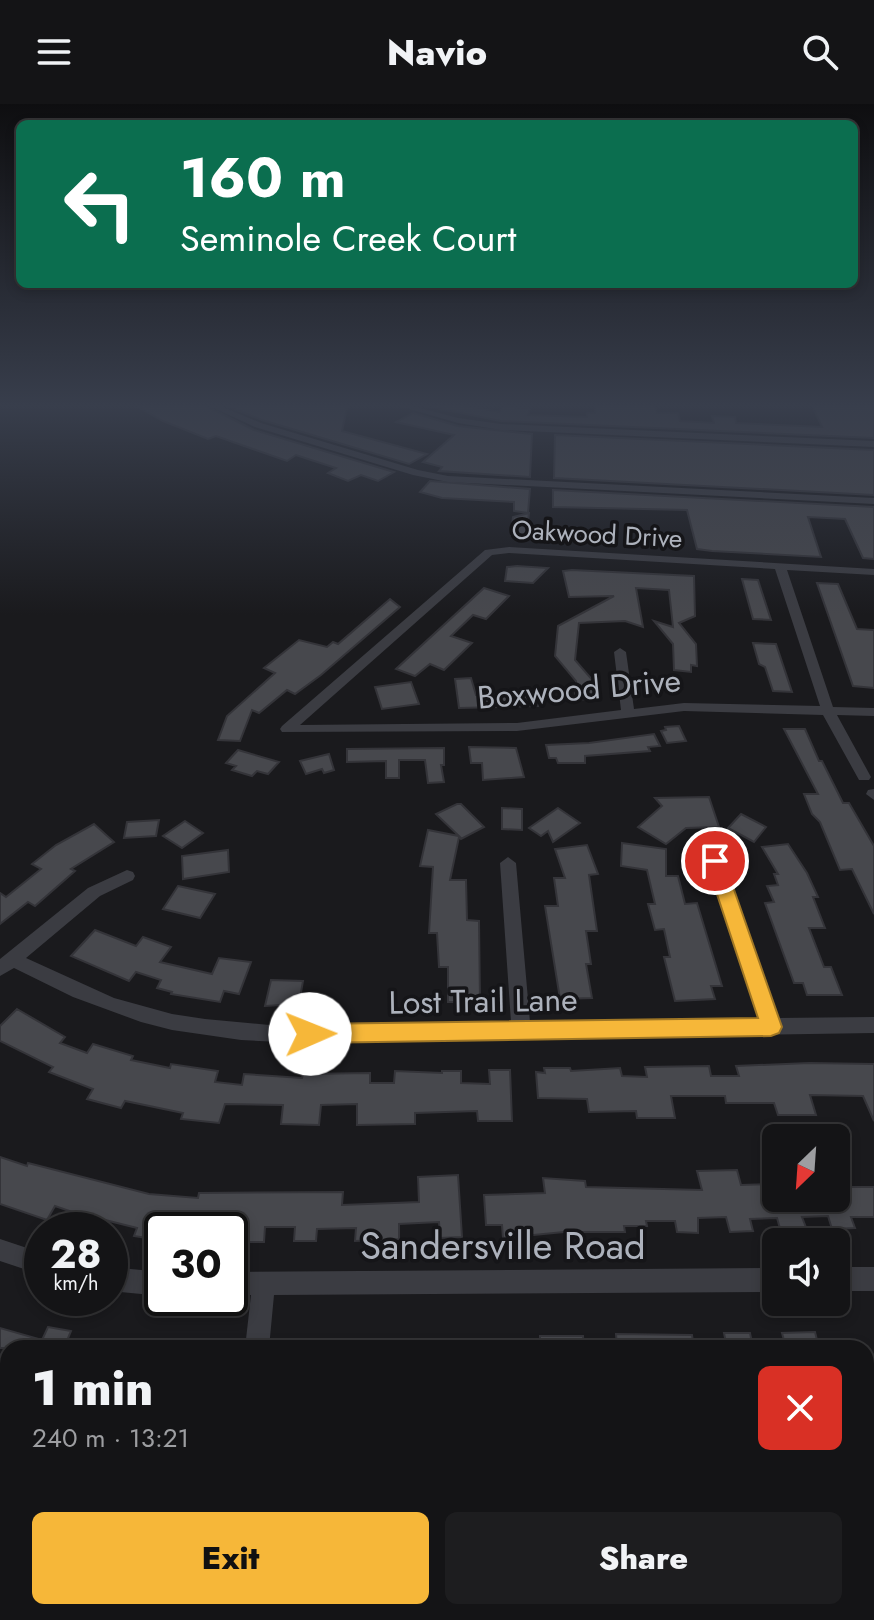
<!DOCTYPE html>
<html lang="en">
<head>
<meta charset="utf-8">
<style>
	body { margin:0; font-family:Jost,sans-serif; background:#1d1d1f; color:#f1f3f6; height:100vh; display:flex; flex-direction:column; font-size:30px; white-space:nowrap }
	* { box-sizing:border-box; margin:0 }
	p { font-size:26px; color:#9d9ea1 }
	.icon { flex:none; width:44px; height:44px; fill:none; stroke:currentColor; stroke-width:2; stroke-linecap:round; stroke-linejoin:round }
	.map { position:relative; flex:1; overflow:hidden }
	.panel { position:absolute; left:0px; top:1236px; width:874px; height:280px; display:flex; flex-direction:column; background:#141416; border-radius:24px 24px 0 0; box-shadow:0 4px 12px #0003,0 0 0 2px #333335 }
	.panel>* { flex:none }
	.hud { position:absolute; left:16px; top:16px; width:842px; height:168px; border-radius:12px; box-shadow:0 4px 12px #0003,0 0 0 2px #333335; background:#0b6e4f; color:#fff; overflow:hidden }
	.needle { width:52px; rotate:205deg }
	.buttons { position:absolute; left:762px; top:1020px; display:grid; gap:16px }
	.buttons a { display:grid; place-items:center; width:88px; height:88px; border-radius:12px; background:#141416; box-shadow:0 4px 12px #0003,0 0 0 2px #333335; font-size:40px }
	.speed { position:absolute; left:24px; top:1108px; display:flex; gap:16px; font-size:40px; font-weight:700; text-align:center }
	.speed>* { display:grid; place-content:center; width:104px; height:104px; border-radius:50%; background:#141416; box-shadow:0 4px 12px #0003,0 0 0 2px #333335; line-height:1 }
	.speed small { font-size:20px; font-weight:400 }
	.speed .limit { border:4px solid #111; border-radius:12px; background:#fff; color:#111 }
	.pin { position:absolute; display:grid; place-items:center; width:68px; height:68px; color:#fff; margin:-34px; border:4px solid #fff; border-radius:50%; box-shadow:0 2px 8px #0007 }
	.me { position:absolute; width:88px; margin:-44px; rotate:89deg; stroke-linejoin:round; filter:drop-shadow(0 0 6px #0008) }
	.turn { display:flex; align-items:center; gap:28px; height:168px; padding:0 32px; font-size:36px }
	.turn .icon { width:104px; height:104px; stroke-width:2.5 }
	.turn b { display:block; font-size:56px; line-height:68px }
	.round { display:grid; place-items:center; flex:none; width:84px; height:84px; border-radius:12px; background:#1d1d1f }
	.headline { display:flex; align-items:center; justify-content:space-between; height:136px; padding:0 32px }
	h1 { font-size:48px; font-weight:800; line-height:60px }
	.cta { display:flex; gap:16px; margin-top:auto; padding:16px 32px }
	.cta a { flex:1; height:92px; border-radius:12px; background:#f6b739; color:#111; font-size:32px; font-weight:800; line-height:92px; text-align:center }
	.cta a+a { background:#1d1d1f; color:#f1f3f6 }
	header { display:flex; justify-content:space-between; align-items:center; height:104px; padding:0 32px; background:#141416; font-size:36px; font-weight:800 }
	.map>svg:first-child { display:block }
</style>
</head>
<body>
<header><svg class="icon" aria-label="menu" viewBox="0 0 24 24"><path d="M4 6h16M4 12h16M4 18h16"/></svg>Navio<svg class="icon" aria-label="search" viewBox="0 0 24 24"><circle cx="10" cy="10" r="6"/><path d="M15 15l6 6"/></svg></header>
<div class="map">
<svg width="874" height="1516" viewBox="0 0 874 1516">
	<rect width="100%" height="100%" fill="#1a1a1d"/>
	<g fill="#47484d" stroke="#343439" stroke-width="2">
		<polygon points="131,299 200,299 254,326 394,368 378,377 361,371 348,377 328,369 336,364 308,355 296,351 287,357 216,332 208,335 163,317"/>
		<polygon points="220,299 348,299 342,327 427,350 409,360 262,316"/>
		<polygon points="433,299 452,299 499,308 503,302 530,305 528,311 587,313 587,309 595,309 595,299 655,299 657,309 678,309 680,317 714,319 712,312 735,313 736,319 822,323 811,299 874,299 874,334 501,317 426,302"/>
		<polygon points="413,309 458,322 532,330 530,373 439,367 442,363 423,358 454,331 396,318"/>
		<polygon points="555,331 874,346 874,391 554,374"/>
		<polygon points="430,377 530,385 528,409 514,407 514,398 442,394 420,388"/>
		<polygon points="553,386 874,403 874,455 863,454 845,415 808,413 821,453 712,447 697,445 687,406 553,403"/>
		<polygon points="529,409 526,432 511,431 513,413"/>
		<polygon points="517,462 548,464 533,479 505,477 507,463"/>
		<polygon points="572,466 694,472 695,512 679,519 696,540 697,562 691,561 691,568 674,566 673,540 654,517 673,523 669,486 636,484 643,523 625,517 579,519 575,556 595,579 594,596 575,595 576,577 555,552 558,522 614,492 569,493 563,467"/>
		<polygon points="742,475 758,476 771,516 753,515"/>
		<polygon points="817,479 838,480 857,525 874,526 874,584 853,582"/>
		<polygon points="484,484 509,492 486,515 473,511 451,532 472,539 444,566 430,560 415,572 396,565"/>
		<polygon points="390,495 400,503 321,571 295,590 287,586 259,609 252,606 240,637 218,636 227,612 275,569 264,564 299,536 327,543 333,538 338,540"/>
		<polygon points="753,539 776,540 792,588 773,587 765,563 759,560"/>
		<polygon points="471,574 476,591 535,588 538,602 459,604 455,575"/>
		<polygon points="411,578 419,600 382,605 375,583"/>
		<polygon points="679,622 686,637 667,639 661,627 666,626 665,623"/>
		<polygon points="784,625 805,625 819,657 822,657 843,699 849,699 874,742 874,810 852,765 840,766 820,718 812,710 804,690 818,690"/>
		<polygon points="654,630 660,642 648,643 650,647 585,652 585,659 558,659 556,654 549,654 546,641 589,639"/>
		<polygon points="469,643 516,644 524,673 483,676 482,659 471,659"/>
		<polygon points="444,644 444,661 441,661 444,678 428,679 425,656 399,656 399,674 386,674 386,657 347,658 347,645"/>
		<polygon points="238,646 279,658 268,670 257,667 252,672 232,666 236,662 226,659"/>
		<polygon points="329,650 334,666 324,669 322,665 306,670 300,657"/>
		<polygon points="709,693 719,723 686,724 666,740 638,723 662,702 655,694"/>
		<polygon points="457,700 461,700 484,723 461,735 459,733 450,776 466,776 467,816 479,817 480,898 448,898 448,863 439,863 437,829 429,829 433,763 420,762 428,726 459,732 436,710"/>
		<polygon points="502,704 522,705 522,726 502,725"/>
		<polygon points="558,704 580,719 553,738 548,727 541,732 529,724"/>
		<polygon points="741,710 766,723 754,738 728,724"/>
		<polygon points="159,716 156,732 124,734 127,718"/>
		<polygon points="185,717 203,729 182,744 163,732"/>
		<polygon points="94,720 114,738 71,765 75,767 35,802 28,798 0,820 0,789 6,793 41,765 32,760 56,741"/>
		<polygon points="622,739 666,745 666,772 678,772 685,800 697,799 722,882 711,882 715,895 675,897 664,853 670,853 664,825 655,826 648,800 655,800 647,766 621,762"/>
		<polygon points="788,740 807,769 818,793 813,793 825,824 809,824 824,863 831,863 842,891 807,891 803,879 794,879 765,799 774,798 767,782 778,781 774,770 778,770 762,743"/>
		<polygon points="587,741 598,770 589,771 597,827 586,827 591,860 586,860 592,894 560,895 545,802 558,802 554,774 565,774 555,745"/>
		<polygon points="228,746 229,768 183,775 182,752"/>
		<polygon points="178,782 215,790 200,814 163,805"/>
		<polygon points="95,826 136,842 143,833 171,843 160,858 212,870 219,854 251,858 239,890 224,887 220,898 171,890 172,888 157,884 161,876 136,868 129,877 71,852"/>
		<polygon points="271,876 303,877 299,900 265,902"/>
		<polygon points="17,905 65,933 60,939 87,949 93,940 133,952 131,956 170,964 171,960 218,967 215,978 242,981 244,970 302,974 303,970 370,969 370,979 394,979 395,967 442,969 442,967 461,967 461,979 490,980 489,966 510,966 512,1017 478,1017 477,1007 415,1009 415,1020 357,1021 357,1000 321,1001 319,1021 281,1020 283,1001 225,1000 219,1019 181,1015 183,1009 125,997 121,1004 87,995 93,985 49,968 53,963 0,937 0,922"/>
		<polygon points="809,959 874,960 874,1017 863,992 810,991 816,1011 778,1011 774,999 726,999 725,992 671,992 675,1014 637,1014 636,1007 589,1008 587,995 538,994 536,968 545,969 544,964 570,964 571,967 620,964 622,972 647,973 645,963 709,962 711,972 739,972 736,962"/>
		<polygon points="0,1053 27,1062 28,1059 149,1090 198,1094 199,1089 343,1088 342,1101 419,1098 418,1073 458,1071 462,1133 440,1134 439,1118 399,1120 399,1135 355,1137 356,1124 317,1125 316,1137 294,1137 295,1123 265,1123 264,1138 240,1138 240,1133 230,1132 230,1126 162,1126 159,1136 134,1132 137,1124 105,1116 101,1126 94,1126 79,1123 84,1112 55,1102 47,1116 0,1100"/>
		<polygon points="737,1066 741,1081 776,1080 776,1094 836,1094 836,1083 874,1083 874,1113 851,1113 855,1124 832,1125 828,1112 802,1113 807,1126 781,1128 777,1114 750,1115 753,1127 730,1128 726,1113 698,1114 698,1129 677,1128 675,1117 646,1117 647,1122 624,1122 625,1128 564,1128 503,1134 502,1121 486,1121 484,1091 545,1089 543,1074 585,1077 586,1083 702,1086 697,1067"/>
		<polygon points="48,1223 71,1227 64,1244 0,1244 0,1224 42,1236"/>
		<polygon points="815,1228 819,1244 786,1244 782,1229"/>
		<polygon points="724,1229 750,1229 753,1244 727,1244"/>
		<polygon points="616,1230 692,1231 694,1244 617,1244"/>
		<polygon points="540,1232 583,1232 584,1244 540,1244"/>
	</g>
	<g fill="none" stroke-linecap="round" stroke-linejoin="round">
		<g fill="#3b3c42" fill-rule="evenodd">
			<polygon points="203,299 213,299 261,319 418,366 448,372 874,394 874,400 448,378 413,371 255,323"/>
			<polygon points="389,299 401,299 458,314 501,320 874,337 874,343 501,326 458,319"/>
			<path d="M509,443L874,465V471L787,466L833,603L874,604V612L837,611L871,673L869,676H859L823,611L684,607L517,627L282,628L280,625L282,622L485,446ZM509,449L775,465L820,602L684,599L634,605L626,548L620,544L614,548L621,606L517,619L300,621L492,451Z"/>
			<polygon points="874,685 874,696 866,690 868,686"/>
			<polygon points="715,751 723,757 777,914 874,913 874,929 280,938 241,936 172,926 141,918 73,893 14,864 0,872 0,855 88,784 127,766 133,768 135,772 133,776 100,792 26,854 114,894 172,910 205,915 280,922 511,918 500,759 508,753 516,759 530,918 759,915 707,757"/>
			<polygon points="0,1135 42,1149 42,1171 0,1157"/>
			<polygon points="110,1163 162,1168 162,1192 110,1187"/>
			<rect x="836" y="1163" width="38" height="24"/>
			<polygon points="776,1164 776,1188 274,1191 269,1244 245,1244 251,1191 230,1192 230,1168"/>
			<polygon points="215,1508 243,1508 242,1516 214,1516"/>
		</g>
	</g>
	<linearGradient id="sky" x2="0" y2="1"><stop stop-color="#0e0e10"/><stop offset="0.59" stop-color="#383e4c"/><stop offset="1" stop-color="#383e4c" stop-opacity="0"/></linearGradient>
	<rect width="874" height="511" fill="url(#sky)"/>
	<polygon fill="#f6b739" stroke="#a07725" stroke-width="2" points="715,750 724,757 782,923 779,929 771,932 310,939 302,936 299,930 302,923 310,920 758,914 706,757"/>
	<g text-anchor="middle" stroke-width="7" stroke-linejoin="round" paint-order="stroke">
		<g font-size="26" fill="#adb2bc" stroke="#151518">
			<text transform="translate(597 430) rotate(3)" y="9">Oakwood Drive</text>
		</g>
		<g font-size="32" fill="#adb2bc" stroke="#151518">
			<text transform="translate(579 585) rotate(-5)" y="11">Boxwood Drive</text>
			<text transform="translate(483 897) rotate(-1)" y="11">Lost Trail Lane</text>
		</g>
		<g font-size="38" fill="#adb2bc" stroke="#151518">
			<text x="503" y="1155">Sandersville Road</text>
		</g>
	</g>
</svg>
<div class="buttons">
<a><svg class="needle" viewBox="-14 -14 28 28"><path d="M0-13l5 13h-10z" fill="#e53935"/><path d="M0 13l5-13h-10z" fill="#9d9ea1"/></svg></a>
<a><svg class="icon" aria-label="sound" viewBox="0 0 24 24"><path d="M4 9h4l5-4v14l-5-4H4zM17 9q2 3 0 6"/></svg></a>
</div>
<div class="speed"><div>28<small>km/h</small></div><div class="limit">30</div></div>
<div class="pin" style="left:715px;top:757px;background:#d93025"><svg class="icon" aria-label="arrive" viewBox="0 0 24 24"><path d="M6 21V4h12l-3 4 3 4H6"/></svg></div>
<svg class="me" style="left:310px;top:930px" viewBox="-20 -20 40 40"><circle r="19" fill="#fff"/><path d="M0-13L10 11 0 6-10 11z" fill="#f6b739"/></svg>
<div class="hud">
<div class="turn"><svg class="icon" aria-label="left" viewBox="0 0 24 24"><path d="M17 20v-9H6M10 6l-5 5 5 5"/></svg><div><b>160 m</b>Seminole Creek Court</div></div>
</div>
<section class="panel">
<div class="headline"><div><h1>1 min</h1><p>240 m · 13:21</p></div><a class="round" style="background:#d93025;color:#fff"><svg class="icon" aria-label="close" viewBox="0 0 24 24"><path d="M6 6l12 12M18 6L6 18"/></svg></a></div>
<div class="cta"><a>Exit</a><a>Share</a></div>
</section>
</div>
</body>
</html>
